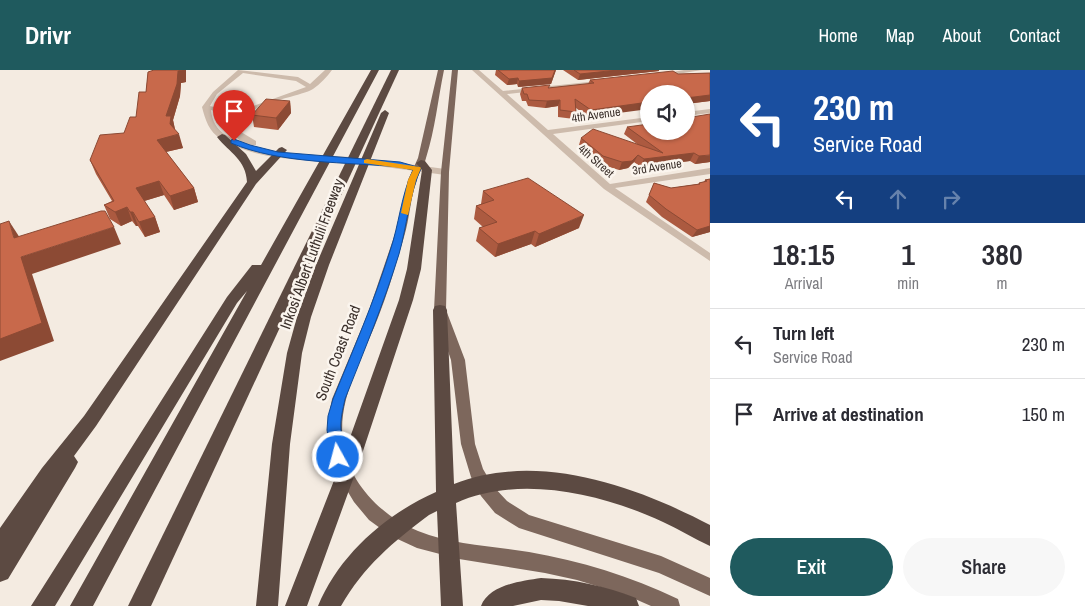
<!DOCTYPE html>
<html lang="en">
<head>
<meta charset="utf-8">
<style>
	body { margin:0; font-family:"Archivo Narrow",sans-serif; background:#f7f7f7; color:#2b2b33; height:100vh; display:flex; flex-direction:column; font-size:19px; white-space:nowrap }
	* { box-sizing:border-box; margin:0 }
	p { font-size:16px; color:#7c7c81 }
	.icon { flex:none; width:28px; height:28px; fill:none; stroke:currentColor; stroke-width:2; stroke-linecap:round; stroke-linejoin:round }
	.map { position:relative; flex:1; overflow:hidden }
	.side { display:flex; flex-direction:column; background:#fff; width:375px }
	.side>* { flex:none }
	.top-card { background:#1a4fa0; color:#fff; overflow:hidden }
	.tools { position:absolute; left:640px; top:15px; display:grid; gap:10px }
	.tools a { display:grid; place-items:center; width:55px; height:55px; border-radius:50%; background:#fff; box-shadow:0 1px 4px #0004; font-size:25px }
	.pin { position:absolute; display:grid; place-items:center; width:42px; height:42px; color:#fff; margin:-51px -21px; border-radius:50% 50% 50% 0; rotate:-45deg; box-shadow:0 0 5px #0007 }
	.pin .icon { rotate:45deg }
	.me { position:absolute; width:55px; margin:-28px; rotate:353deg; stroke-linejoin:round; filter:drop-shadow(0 0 4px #0008) }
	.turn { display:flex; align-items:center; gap:18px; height:105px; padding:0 20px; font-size:22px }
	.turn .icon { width:65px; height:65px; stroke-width:2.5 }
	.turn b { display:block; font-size:35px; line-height:42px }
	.lanes { display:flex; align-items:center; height:48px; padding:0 20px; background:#0003; justify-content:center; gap:25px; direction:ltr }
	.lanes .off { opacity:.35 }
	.eta { display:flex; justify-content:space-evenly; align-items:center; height:85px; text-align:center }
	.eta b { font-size:30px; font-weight:600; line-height:35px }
	.cta { display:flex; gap:10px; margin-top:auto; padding:10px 20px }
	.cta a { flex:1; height:58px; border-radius:30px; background:#1f5a5e; color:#fff; font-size:20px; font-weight:600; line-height:58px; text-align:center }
	.cta a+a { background:#f7f7f7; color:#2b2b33 }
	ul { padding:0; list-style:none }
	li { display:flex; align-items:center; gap:15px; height:70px; padding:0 20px; border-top:1px solid #e1e1e2 }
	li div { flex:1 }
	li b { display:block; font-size:19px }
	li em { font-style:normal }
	header { display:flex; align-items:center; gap:30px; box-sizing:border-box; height:70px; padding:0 25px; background:#1f5a5e; color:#fff }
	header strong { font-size:24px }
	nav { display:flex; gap:28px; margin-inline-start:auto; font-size:18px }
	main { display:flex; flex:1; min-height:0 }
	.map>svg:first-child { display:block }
</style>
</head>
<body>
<header>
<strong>Drivr</strong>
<nav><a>Home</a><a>Map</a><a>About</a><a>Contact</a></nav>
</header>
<main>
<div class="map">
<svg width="710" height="536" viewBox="0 0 710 536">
	<rect width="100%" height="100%" fill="#f4ebe1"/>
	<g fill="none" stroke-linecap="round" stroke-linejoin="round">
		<g fill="#cdbbac" fill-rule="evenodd">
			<path d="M238,0L298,7L310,14L325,0H332C327,7 320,14 313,19C296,29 236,33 241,62L256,71V75C236,77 226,57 241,43L225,44L211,40C212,51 217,60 226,65C263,87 309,84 350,87C382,90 413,95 445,99L449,102L445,105C414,101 382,96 351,93C308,89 259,92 221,69C209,62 205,49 202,37L213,22ZM243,3L296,11L306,17L248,38L225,40L210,36L217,24Z"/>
			<polygon points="472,0 479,0 503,21 607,10 607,12 605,13 507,24 548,60 649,47 649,51 553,64 610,114 710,98 710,104 615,118 710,183 710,191 604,119"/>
			<polygon points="684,0 702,0 659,7 656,5"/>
			<polygon points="710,39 710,43 686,46 686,42"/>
		</g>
		<g fill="#7d675c" fill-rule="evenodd">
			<path d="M438,0H444C438,29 435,60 426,88C424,96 419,102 417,110C410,128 410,148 404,167C396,193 389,220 379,245C364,285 337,328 343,372C348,412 381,446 418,461C453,475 492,476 529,482C581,491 630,506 678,529L680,536H651L626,525L577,510L545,503L459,489L417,478L391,466L369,450L354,432L339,407L333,392L328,372V351L332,329L368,243L395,164L408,110L418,88Z"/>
			<polygon points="452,0 458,0 449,102 446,240 465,290 475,374 483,399 493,416 507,431 529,445 661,486 710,508 710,526 659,503 519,458 495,443 481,426 471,407 461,374 451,290 434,240 441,102"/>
		</g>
		<g fill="#5c4a42" fill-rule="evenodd">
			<polygon points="371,0 379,0 93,536 70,536 247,221 237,233 55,536 31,536 227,227 252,195 261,195"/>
			<polygon points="391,0 399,0 151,536 128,536"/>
			<polygon points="385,40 389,43 329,195 311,247 302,283 290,374 278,536 256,536 272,374 287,283 297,247 316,195 381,43"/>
			<path d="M222,64L225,65L246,84L256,101L279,78L282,77L287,80L256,114L96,356L74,386L78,392L75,398L8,509L0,512V458L42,398L84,346L247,112C246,90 230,83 217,67Z"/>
			<polygon points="421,90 425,91 432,100 421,199 413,230 360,390 307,536 285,536 342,390 399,230 407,199 422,100 416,93"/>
			<path d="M440,235L445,236L447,240L454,414C538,381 635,416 710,455V476C694,469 679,459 663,452C603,424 519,404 456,433L463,536H441L437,441L429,445C393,472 364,496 341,536H318C339,485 386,444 436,422L433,240L435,236Z"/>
			<path d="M541,508C573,509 606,516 636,528L639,536H588L559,531L541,530L513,536H481C489,515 521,511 541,508Z"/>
		</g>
	</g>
	<g fill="#ac5a40">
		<polygon points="496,0 556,0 551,14 518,17 517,14 507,15 495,5"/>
		<polygon points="563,0 659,0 659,1 578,10"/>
		<polygon points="148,2 186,12 181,13 180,26 173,50 175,60 183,78 166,82 194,118 198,132 174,140 164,125 144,131 155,147 160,162 145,167 138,156 136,156 132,151 121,156 110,149 104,135 112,131 96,104 90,90 124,63 136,47 146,22"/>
		<polygon points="710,3 710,31 686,34 686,24 588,47 576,38 576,42 574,49 558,47 558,36 545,38 528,36 526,31 522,31 520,24 522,18 549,18 588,14 590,10 678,4"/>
		<polygon points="290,31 291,43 278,60 254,57 252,45"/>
		<polygon points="627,57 686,61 710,92 695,94 690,91 640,97 634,92 628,98 619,100 600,94 579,75 581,68 637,74 624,64"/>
		<polygon points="710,109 710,162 692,167 662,147 646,132 654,113 671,118 698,114 699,113 704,112 705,110"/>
		<polygon points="483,121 579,158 535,177 531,174 495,187 476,171 479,158 483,157 474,149 476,136 481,134"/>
	</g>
	<g fill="#8c4a34">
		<polygon points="182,0 186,0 186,12 181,13 180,26 173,50 175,59 174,66 179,64 183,78 161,83 157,70 166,46 178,1"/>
		<polygon points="556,0 551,14 518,17 519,11"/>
		<polygon points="618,0 659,0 659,1 578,10 580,4"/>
		<polygon points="518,8 517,14 507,15 509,9"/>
		<polygon points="710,25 710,31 686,34 686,28"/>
		<polygon points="560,30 558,36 545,38 547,31"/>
		<polygon points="290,31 291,43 278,60 276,48"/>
		<polygon points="649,32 649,39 588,47 591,40"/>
		<polygon points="694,83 690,91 640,97 644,89"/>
		<polygon points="638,85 634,92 628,98 619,100 622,92"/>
		<polygon points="710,85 710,92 695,94 699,86"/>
		<polygon points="159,111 164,125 141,132 136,118"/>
		<polygon points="194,118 198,132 174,140 170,126"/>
		<polygon points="127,137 132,151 121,156 115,142"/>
		<polygon points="130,142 133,142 138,156 136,156"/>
		<polygon points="584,145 579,158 535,177 539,164"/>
		<polygon points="155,147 160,162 145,167 139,152"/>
		<polygon points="9,151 20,168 14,168"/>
		<polygon points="710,156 710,162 692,167 697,160"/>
		<polygon points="114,157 121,174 32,204 54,271 0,291 0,269 21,187"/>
		<polygon points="535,161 531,174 495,187 498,174"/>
	</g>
	<g fill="#c8694b" stroke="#8c4a34">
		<polygon points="154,0 182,0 178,1 177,14 166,46 171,46 170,54 179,64 157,70 194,118 170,126 159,111 136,118 155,147 139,152 133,142 130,142 127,137 115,142 104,135 114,131 90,90 100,65 124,63 130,47 136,47 139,22 146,22 148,2"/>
		<polygon points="498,0 555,0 552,8 519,11 518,8 509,9"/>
		<polygon points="574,0 618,0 580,4"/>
		<polygon points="673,1 678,4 710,3 710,25 686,28 686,24 649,24 649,32 591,40 575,29 576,42 560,40 560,30 547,31 529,30 527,24 524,24 522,18 550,15 548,18 594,13 590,10"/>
		<polygon points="266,29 290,31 276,48 252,45"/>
		<polygon points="710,44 710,85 699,86 694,83 644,89 638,85 632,91 622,92 603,86 581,68 593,59 663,83 627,57 649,54 649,61 686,61 686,48"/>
		<polygon points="528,108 584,145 539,164 535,161 498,174 479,158 497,152 476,136 494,130 483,121"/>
		<polygon points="710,109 710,156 697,160 666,139 649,125 654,113 671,118 700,114 699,113 707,111 705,110"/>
		<polygon points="101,141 105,141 114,157 21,187 42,253 0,269 0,154 9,151 14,168"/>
	</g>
	<path fill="#1a73e8" stroke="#114b97" d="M234,69L250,75L278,82L400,92L421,98C409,125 407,156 399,184C384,233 364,281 345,329C343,339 340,349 341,360C342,370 347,383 342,392L338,394L333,392L331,387L327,360L328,346L333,329C353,280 374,232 390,181C399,155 401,125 413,100L400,97C347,92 280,94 231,73V70Z"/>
	<polygon fill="#f59e0b" points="367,89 420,97 421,98 416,110 408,145 401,143 408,110 413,100 364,93 364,90"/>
	<g text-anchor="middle" stroke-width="5" stroke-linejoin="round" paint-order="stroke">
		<g font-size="12" fill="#3b302b" stroke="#fbf5ee">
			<text transform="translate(596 45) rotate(-8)" y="4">4th Avenue</text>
			<text transform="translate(596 91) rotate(41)" y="4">4th Street</text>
			<text transform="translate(657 97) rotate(-9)" y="4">3rd Avenue</text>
		</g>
		<g font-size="15" fill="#3b302b" stroke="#fbf5ee">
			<text transform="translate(312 184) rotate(-70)" y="5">Inkosi Albert Luthuli Freeway</text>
			<text transform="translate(338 283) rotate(-69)" y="5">South Coast Road</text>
		</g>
	</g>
</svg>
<div class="tools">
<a><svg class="icon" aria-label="sound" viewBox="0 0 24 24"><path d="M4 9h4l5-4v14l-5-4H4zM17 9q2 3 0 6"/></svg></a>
</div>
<div class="pin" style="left:234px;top:71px;background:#d93025"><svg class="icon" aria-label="arrive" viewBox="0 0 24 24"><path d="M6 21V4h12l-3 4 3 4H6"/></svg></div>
<svg class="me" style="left:338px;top:387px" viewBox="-20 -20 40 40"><circle r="17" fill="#1a73e8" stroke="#fff" stroke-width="3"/><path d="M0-11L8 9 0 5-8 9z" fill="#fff"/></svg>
</div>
<section class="side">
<div class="top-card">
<div class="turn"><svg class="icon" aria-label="left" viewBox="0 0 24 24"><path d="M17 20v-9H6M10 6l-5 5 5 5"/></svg><div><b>230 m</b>Service Road</div></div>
<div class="lanes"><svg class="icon" aria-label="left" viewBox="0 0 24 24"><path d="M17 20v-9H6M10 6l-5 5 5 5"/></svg><svg class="icon off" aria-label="ahead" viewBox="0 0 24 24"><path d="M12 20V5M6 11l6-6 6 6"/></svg><svg class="icon off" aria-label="right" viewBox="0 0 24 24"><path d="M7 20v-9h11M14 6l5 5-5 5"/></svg></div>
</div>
<div class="eta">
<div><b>18:15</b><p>Arrival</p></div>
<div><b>1</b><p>min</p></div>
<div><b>380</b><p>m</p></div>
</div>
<ul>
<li><svg class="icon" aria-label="left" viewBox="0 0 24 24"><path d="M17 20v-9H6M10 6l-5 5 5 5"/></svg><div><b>Turn left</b><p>Service Road</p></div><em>230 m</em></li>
<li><svg class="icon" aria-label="arrive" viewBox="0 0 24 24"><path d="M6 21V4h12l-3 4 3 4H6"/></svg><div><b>Arrive at destination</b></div><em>150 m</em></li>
</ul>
<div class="cta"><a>Exit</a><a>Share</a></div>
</section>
</main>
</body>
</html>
